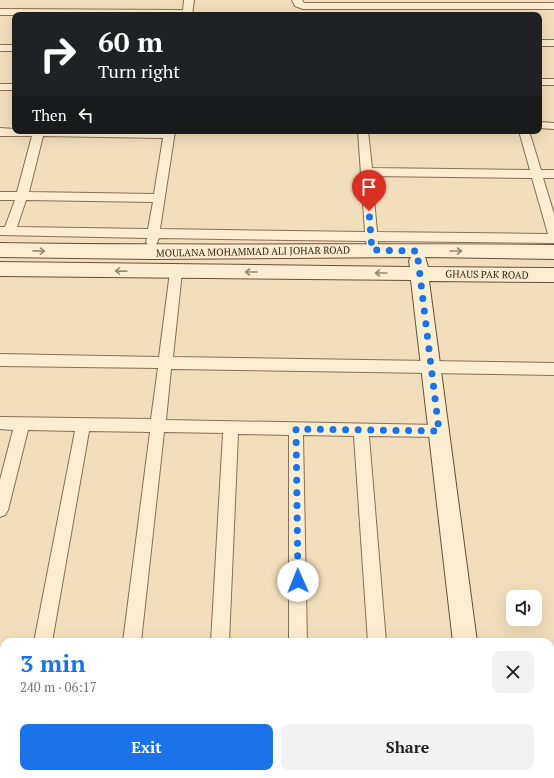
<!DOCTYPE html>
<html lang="en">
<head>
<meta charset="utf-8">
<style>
	body { margin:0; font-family:"PT Serif",serif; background:#f2f2f2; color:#222; height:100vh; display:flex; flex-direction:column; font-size:15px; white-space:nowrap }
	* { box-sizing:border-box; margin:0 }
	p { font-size:13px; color:#767676 }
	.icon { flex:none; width:22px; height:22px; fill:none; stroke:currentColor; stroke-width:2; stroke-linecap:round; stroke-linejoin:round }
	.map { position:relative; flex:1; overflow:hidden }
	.panel { position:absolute; left:0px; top:638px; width:554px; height:140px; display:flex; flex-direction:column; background:#fff; border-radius:12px 12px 0 0; box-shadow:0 4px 16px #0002 }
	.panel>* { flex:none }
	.top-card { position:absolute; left:12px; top:12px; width:530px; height:122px; border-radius:8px; box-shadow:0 4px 16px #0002; background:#202124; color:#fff; overflow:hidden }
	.tools { position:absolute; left:506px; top:590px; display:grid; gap:8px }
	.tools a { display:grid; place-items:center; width:36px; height:36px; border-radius:8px; background:#fff; box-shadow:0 4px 16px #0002; font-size:20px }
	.pin { position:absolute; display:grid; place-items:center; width:34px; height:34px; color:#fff; margin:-41px -17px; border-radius:50% 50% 50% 0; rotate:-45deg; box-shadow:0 0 4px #0007 }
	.pin .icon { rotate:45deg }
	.me { position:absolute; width:44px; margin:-22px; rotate:359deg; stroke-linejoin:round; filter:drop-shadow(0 0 3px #0008) }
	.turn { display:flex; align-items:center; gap:14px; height:84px; padding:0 20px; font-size:18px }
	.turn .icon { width:52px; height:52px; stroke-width:2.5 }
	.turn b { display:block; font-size:28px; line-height:34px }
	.then { display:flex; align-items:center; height:38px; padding:0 20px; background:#0003; gap:8px; font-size:15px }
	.round { display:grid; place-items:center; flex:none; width:42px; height:42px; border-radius:8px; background:#f2f2f2 }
	.overview { display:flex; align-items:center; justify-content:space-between; height:68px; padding:0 20px }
	h1 { font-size:24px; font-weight:600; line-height:30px; color:#1a73e8 }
	.primary-button { display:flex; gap:8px; margin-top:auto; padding:8px 20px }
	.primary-button a { flex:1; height:46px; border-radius:8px; background:#1a73e8; color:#fff; font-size:16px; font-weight:600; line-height:46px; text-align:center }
	.primary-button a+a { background:#f2f2f2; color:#222 }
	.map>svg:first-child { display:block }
</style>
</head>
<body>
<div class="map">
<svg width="554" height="778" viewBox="0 0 554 778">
	<rect width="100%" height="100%" fill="#f1dfbb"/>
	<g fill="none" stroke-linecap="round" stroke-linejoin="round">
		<defs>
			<g id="street">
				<polygon points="184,0 194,0 192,15 0,15 0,9 183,10"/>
				<polygon points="292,0 302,0 304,3 554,3 554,9 303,9 295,6"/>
				<rect x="539" y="40" width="15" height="6"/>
				<rect x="0" y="45" width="15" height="6"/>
				<rect x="539" y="79" width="15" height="6"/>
				<rect x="0" y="84" width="15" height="6"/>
				<polygon points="539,122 554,123 554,129 539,128"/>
				<path d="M0,128L15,129V131H175L160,229L365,232L358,131H368L372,168L530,170L519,131H529L541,170H554V178H543L554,214V243L378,241V246L376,249L372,251L368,249L366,241L159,238L156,245L152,247L148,245L146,242L147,238L0,235V227H5L15,200H0V192H17L32,136H0ZM43,136L163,138L154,194L29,192ZM372,176L532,178L548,234L377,232ZM26,200L153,202L148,229L17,227Z"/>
				<polygon points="176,267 180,269 182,272 173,357 554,363 554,375 171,369 166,420 439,425 444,426 446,431 444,436 439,437 369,436 386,642 368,642 354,436 303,435 307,642 289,642 289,435 238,434 229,642 211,642 223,433 164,432 141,642 123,642 150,432 89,431 52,642 34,642 75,431 28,430 8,510 5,515 0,517 0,480 13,430 0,429 0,417 151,419 158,368 0,366 0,354 159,357 170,272 172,269"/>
				<rect x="0" y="688" width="4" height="18"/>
				<polygon points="10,774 28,774 27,778 9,778"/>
				<polygon points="108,774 126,774 125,778 107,778"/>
				<rect x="204" y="774" width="18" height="4"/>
				<rect x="291" y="774" width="18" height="4"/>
				<polygon points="376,774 394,774 395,778 377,778"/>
			</g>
			<g id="secondary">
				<path d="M0,243C185,246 369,243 554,245V259L425,257L428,267L554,268V282L429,281L477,642H453L411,280L0,276V262L410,267L409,261L411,257L150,259L0,257Z"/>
				<polygon points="469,774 495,774 497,778 469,778"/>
			</g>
		</defs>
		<use href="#street" stroke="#896f54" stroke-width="2"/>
		<use href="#secondary" stroke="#6b5037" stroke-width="2"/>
		<use href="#street" fill="#fbedcf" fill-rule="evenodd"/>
		<use href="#secondary" fill="#fbedcf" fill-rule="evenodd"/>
	</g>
	<defs><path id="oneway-shaft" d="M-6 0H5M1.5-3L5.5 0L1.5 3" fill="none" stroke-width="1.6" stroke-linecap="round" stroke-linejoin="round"/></defs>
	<g stroke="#998a74">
		<use href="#oneway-shaft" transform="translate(39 251) rotate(1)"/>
		<use href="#oneway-shaft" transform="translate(456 251)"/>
		<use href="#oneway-shaft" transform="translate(121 271) rotate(-179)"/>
		<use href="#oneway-shaft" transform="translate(251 272) rotate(-180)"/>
		<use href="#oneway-shaft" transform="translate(381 273) rotate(-180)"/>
	</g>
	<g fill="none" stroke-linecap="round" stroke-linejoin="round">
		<polyline stroke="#1a73e8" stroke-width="7" stroke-dasharray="0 12.6" points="298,581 296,429 439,431 417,251 372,250 369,211"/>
	</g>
	<g text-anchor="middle" stroke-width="3.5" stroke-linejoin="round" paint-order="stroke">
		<g font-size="10" fill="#37271a" stroke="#f8eacb">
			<text transform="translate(253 251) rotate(-1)" y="4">MOULANA MOHAMMAD ALI JOHAR ROAD</text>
			<text transform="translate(487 274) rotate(1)" y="4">GHAUS PAK ROAD</text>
		</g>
	</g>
</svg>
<div class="tools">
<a><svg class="icon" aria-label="sound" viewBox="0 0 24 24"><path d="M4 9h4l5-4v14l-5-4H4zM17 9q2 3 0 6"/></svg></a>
</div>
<div class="pin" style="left:369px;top:211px;background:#d93025"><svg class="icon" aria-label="arrive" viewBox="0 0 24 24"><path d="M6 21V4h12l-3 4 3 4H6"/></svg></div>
<svg class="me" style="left:298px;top:581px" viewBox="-20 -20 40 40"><circle r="19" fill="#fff"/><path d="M0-13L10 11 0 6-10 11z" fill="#1a73e8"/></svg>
<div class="top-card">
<div class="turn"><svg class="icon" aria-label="right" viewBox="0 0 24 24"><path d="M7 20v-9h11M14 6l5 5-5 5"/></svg><div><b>60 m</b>Turn right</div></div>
<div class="then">Then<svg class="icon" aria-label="left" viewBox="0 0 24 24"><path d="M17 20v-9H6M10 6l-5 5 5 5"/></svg></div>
</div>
<section class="panel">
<div class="overview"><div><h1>3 min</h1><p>240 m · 06:17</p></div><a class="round"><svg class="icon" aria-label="close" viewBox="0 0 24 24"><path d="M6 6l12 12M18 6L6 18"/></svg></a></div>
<div class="primary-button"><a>Exit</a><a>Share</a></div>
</section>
</div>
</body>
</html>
